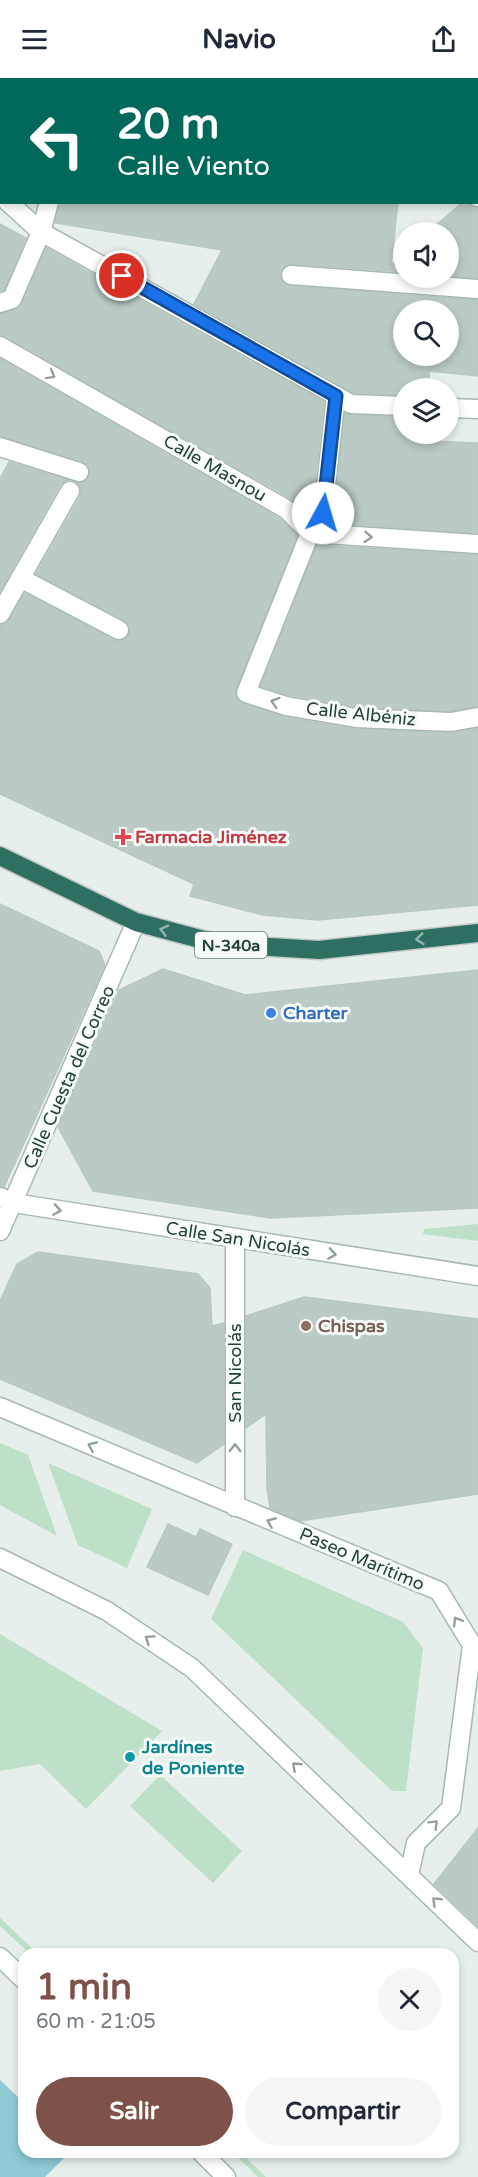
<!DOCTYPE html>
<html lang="es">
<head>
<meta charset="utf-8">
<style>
	body { margin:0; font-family:"Varela Round",sans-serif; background:#f6f6f7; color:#1f2937; height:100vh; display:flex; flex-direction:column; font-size:22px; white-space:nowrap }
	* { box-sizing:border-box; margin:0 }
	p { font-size:20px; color:#747a83 }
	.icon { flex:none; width:33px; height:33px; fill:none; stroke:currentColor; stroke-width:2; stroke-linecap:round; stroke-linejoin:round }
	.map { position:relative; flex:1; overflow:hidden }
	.side { position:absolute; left:18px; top:1870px; width:441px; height:210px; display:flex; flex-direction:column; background:#fff; border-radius:18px; box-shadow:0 3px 9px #0003 }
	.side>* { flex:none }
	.hud { position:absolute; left:0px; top:0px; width:478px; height:126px; box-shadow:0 3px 9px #0003; background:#00695c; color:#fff; overflow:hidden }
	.fabs { position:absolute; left:393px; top:144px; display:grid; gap:12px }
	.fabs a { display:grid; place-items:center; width:66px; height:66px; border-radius:50%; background:#fff; box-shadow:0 3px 9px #0003; font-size:30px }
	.pin { position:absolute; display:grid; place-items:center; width:51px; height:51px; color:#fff; margin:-26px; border:3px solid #fff; border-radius:50%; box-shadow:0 2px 6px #0007 }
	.me { position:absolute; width:66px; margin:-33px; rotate:6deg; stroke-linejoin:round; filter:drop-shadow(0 0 4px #0008) }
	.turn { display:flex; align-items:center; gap:21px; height:126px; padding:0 18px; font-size:27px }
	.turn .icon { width:78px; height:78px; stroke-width:2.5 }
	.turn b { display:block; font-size:42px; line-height:51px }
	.round { display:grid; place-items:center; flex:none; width:63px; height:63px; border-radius:32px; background:#f6f6f7 }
	.summary { display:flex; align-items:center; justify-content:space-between; height:102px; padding:0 18px }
	h1 { font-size:36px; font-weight:700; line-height:45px; color:#7f5249 }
	.primary-button { display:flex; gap:12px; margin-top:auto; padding:12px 18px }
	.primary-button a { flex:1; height:69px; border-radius:36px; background:#7f5249; color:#fff; font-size:24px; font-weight:700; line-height:69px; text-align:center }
	.primary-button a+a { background:#f6f6f7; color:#1f2937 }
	header { display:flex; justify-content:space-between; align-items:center; height:78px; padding:0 18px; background:#fff; font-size:27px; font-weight:700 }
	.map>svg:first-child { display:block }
</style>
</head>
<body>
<header><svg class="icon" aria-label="menu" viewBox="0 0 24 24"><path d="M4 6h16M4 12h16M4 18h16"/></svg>Navio<svg class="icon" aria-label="share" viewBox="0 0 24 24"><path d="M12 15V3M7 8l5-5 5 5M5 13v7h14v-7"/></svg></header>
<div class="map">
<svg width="478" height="2099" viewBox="0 0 478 2099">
	<rect width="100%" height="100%" fill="#e6efeb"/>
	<g fill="#bfe0c8">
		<polygon points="478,1146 478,1163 423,1156 424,1151"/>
		<polygon points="0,1365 28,1377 57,1458 0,1427"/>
		<polygon points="48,1385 152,1431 127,1490 78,1467"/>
		<polygon points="243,1472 403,1544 423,1570 406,1713 392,1713 211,1541"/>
		<polygon points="0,1556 162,1653 86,1731 40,1686 0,1693"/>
		<polygon points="160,1697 242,1773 213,1805 130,1728"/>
		<polygon points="0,1840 38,1876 30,1876 0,1848"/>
		<polygon points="233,2075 241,2075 266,2099 258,2099"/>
	</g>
	<polygon fill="#8ec9d4" points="0,2002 24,2025 24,2074 69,2075 45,2099 0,2099"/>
	<g fill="#bbcac4" stroke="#b8c9c2" stroke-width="1.5" fill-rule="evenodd">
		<path d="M60,124H398L391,187L404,176V194L292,186L282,190L281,201L284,206L290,208L478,222V298L429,293V310H404V317L354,315L194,226L222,172L55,145ZM404,232H448V278H404Z"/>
		<polygon points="463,124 467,124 472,129 478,130 478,200 448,198 448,154 428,154"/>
		<polygon points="0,146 26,160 4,212 0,213"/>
		<polygon points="46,170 324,324 312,431 308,437 292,421 0,257 0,236 16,231 22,226"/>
		<polygon points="0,281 279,440 297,458 236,611 235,617 238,623 284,639 354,651 451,655 478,650 478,827 318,842 263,837 190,818 194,806 0,716 0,547 9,542 25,515 114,562 125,561 130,552 129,547 124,542 36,496 80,419 81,412 77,405 87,402 90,392 88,387 82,383 0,358"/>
		<polygon points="345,336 404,339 404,356 428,356 428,363 478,365 478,455 330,445 334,436"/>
		<polygon points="9,384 68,402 60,407 0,513 0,401"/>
		<polygon points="317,467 478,477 478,628 450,633 357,629 289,617 261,608"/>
		<polygon points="0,826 99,873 105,887 4,1109 0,1108"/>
		<polygon points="163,891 245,917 478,892 478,1130 271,1140 93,1113 58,1049 119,912"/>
		<polygon points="38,1174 198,1196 210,1210 212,1248 224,1245 224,1366 197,1385 0,1301 0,1223 17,1186"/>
		<polygon points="304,1219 478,1241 478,1416 300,1443 270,1430 267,1411 266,1336 246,1350 246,1238"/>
		<polygon points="168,1446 196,1459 200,1451 232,1466 208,1517 147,1489"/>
		<polygon points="478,1750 478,1848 434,1806"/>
	</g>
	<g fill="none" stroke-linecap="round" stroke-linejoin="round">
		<defs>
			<g id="minor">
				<polyline points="26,0 32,2"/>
				<polyline points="86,2 86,0"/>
				<polyline points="213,2 213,0"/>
				<polyline points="346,2 346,0"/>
				<polyline points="449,2 449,0"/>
				<polyline points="477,119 478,119"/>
				<polyline points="8,124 41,154 351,326 404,328"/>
				<polyline points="291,197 478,211"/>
				<polyline points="0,225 12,221 41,154 49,124"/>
				<polyline points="0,268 286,431 310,455 478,466"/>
				<polyline points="336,318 323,435 310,455 246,615 286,628 356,640 451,644 478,639"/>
				<polyline points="448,330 478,331"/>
				<polyline points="0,369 79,394"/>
				<polyline points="20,500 119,552"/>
				<polyline points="0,536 70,413"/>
				<polyline points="0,1119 14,1125 478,1198"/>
				<polyline points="0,1153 136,844"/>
				<polyline points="0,1329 439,1513 472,1567 451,1730 416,1765 409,1797"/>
				<polyline points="235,1429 235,1161"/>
				<polyline points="0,1480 107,1533 192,1590 478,1864"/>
				<polyline points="0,1879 24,1902"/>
				<polyline points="201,2074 226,2099"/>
			</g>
			<polyline id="highway" points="0,778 136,844 219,866 319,872 478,855"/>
		</defs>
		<use href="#minor" stroke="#a8b8b2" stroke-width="21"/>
		<use href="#highway" stroke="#c2cac8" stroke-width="21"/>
		<use href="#minor" stroke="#fff" stroke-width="18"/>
		<use href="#highway" stroke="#2f6f62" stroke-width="18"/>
	</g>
	<defs><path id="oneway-chevron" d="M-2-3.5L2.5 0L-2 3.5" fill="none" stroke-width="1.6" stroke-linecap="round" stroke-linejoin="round" transform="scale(1.5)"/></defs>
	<g stroke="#92a09c">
		<use href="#oneway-chevron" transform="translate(51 297) rotate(29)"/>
		<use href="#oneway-chevron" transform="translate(368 459) rotate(4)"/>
		<use href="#oneway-chevron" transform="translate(275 624) rotate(-162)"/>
		<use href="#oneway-chevron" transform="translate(57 1132) rotate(9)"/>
		<use href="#oneway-chevron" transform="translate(332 1176) rotate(9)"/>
		<use href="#oneway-chevron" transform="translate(92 1368) rotate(-157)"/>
		<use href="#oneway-chevron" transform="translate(235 1370) rotate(-90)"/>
		<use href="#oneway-chevron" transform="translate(271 1444) rotate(-157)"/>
		<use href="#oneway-chevron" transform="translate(457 1543) rotate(-122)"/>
		<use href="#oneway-chevron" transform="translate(149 1561) rotate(-146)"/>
		<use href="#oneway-chevron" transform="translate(296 1688) rotate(-137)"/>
		<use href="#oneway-chevron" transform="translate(434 1746) rotate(-45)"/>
		<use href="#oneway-chevron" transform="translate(436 1823) rotate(-136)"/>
	</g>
	<g stroke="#93b5ae">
		<use href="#oneway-chevron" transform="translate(164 852) rotate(-165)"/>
		<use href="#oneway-chevron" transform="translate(420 861) rotate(174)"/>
	</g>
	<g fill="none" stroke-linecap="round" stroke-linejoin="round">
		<defs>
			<polyline id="route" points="122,198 336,318 323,435"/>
		</defs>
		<use href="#route" stroke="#114b97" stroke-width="15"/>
		<use href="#route" stroke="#1a73e8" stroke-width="10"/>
	</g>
	<path fill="#e0444e" stroke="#f7fbf9" stroke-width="2" d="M120 750h6v6h6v6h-6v6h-6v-6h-6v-6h6z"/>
	<circle fill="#3f7fe0" stroke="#f7fbf9" stroke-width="2" cx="271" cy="935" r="6"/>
	<circle fill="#8d6e63" stroke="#f7fbf9" stroke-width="2" cx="306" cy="1248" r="6"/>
	<circle fill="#0f9aa8" stroke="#f7fbf9" stroke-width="2" cx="130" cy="1679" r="6"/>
	<g text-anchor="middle" stroke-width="6" stroke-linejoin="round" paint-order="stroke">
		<rect fill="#f7fbf9" stroke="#637a73" stroke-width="1.5" x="195" y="854" width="72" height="26" rx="4.5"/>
		<g font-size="16" font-weight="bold" fill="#24423a">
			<text x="231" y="873">N-340a</text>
		</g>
		<g font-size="18" fill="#24423a" stroke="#f7fbf9">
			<text transform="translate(215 390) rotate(30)" y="6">Calle Masnou</text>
			<text transform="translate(361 636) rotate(6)" y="6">Calle Albéniz</text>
			<text transform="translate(69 999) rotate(-66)" y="6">Calle Cuesta del Correo</text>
			<text transform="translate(238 1161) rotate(9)" y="6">Calle San Nicolás</text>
			<text transform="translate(235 1295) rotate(-90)" y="6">San Nicolás</text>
			<text transform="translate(362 1481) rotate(23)" y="6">Paseo Marítimo</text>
		</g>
		<g font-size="18" font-weight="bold" fill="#be3a42" stroke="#f7fbf9" text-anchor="start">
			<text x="135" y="765">Farmacia Jiménez</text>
		</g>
		<g font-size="18" font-weight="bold" fill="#366cbe" stroke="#f7fbf9" text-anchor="start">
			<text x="283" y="941">Charter</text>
		</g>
		<g font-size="18" font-weight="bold" fill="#785e54" stroke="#f7fbf9" text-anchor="start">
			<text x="318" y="1254">Chispas</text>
		</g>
		<g font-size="18" font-weight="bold" fill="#0d838f" stroke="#f7fbf9" text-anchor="start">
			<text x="142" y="1675">Jardínes<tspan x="142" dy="21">de Poniente</tspan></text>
		</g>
	</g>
</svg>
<div class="fabs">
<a><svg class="icon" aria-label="sound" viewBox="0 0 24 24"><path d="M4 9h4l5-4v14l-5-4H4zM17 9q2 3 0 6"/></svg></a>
<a><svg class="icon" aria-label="search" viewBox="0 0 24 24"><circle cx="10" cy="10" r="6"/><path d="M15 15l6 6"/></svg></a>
<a><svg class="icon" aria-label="layers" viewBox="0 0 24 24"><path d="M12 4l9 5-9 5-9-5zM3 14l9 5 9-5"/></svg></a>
</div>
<div class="pin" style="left:122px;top:198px;background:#d93025"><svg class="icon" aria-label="arrive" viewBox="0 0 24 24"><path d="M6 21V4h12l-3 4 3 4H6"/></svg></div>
<svg class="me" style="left:323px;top:435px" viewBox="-20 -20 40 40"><circle r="19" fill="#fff"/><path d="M0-13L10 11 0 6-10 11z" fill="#1a73e8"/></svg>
<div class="hud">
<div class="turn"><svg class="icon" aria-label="left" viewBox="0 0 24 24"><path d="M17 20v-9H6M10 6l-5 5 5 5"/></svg><div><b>20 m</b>Calle Viento</div></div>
</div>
<section class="side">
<div class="summary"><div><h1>1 min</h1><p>60 m · 21:05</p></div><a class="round"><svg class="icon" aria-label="close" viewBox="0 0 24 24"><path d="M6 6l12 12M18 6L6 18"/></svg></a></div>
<div class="primary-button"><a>Salir</a><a>Compartir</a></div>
</section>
</div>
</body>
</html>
